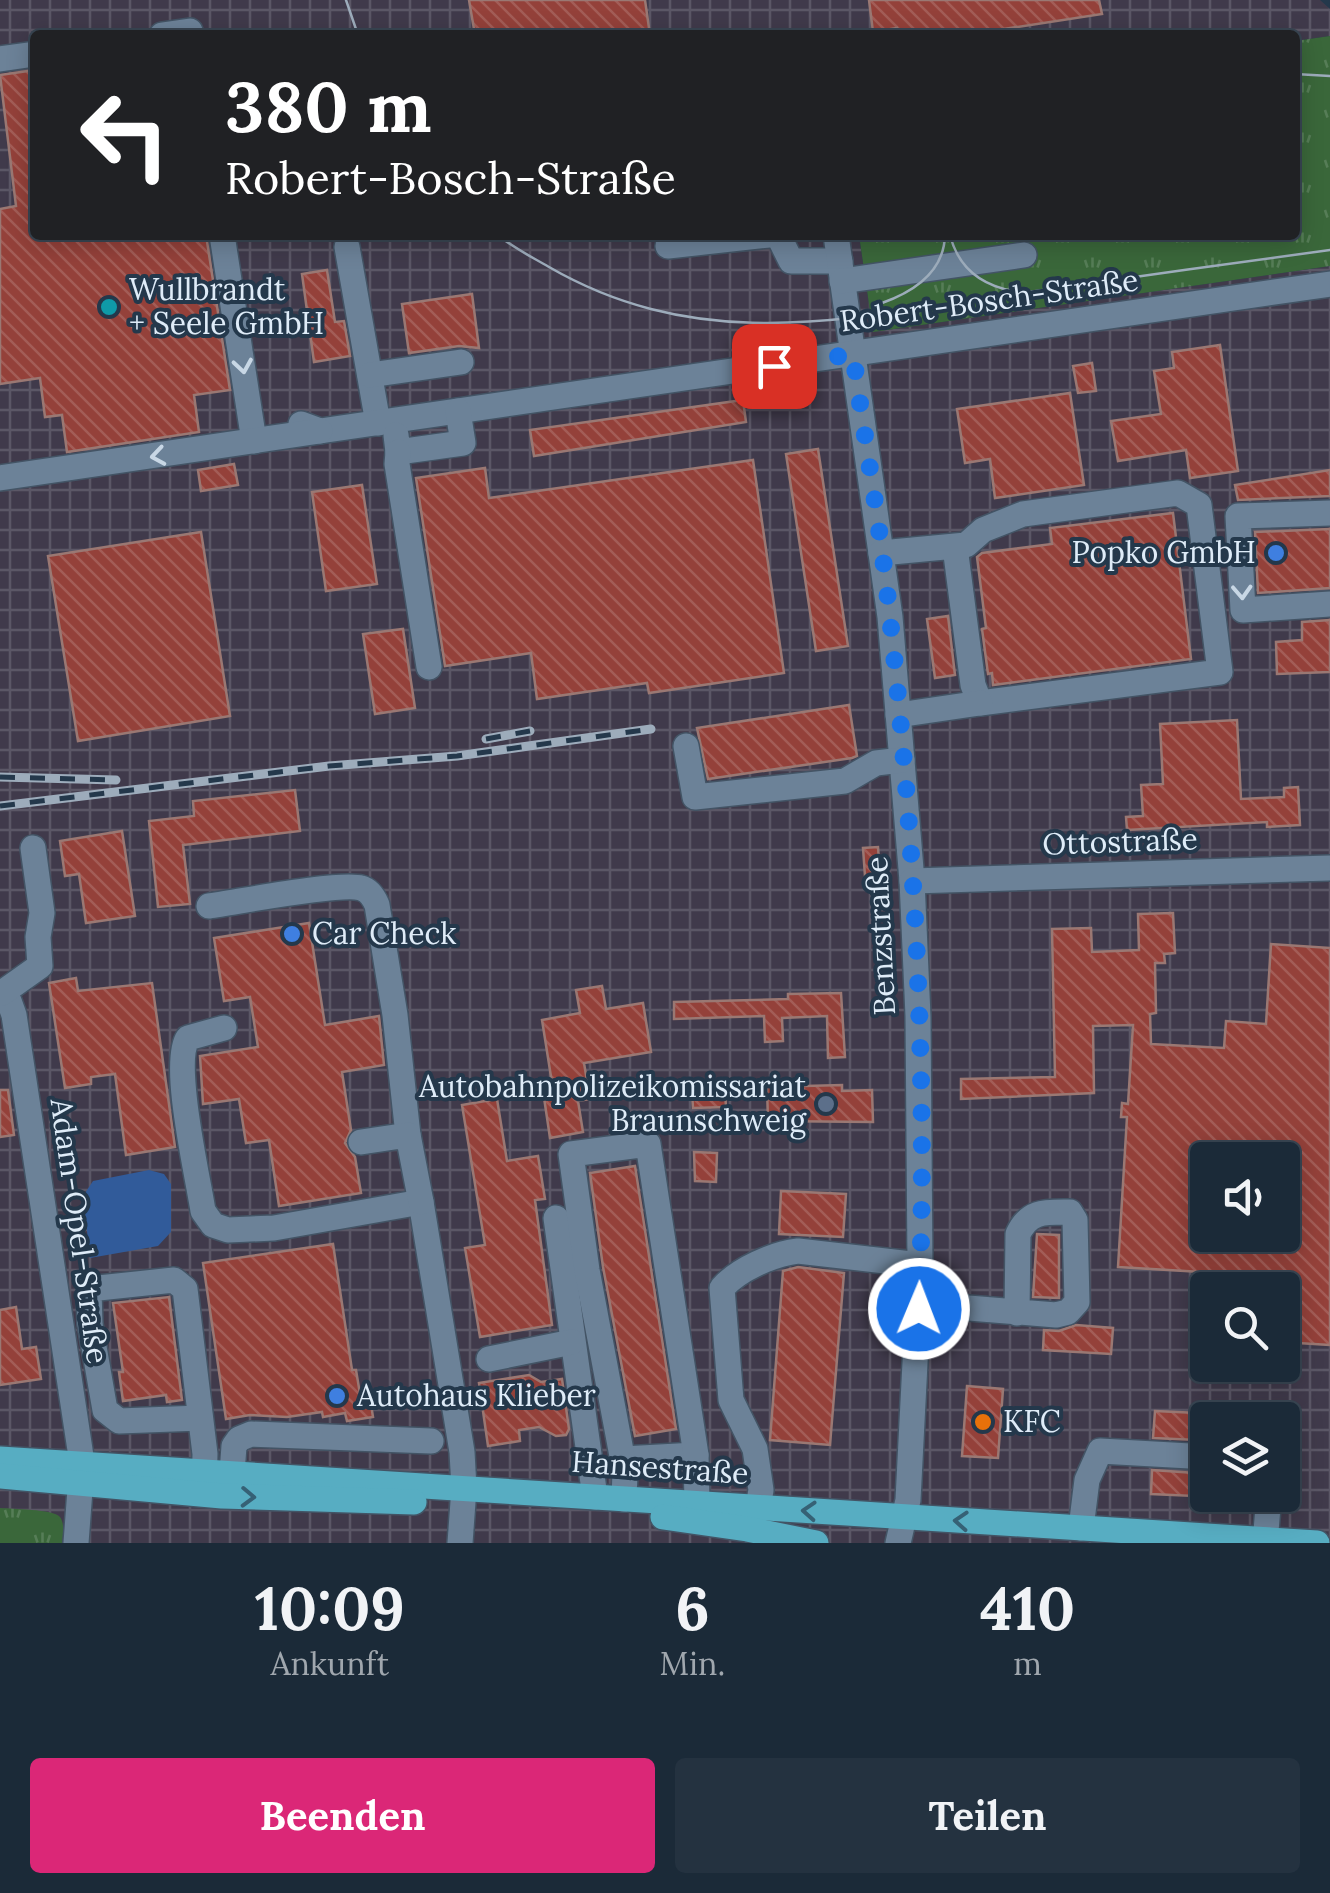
<!DOCTYPE html>
<html lang="de">
<head>
<meta charset="utf-8">
<style>
	body { margin:0; font-family:Lora,serif; background:#243240; color:#f1f3f6; height:100vh; display:flex; flex-direction:column; font-size:38px; white-space:nowrap }
	* { box-sizing:border-box; margin:0 }
	p { font-size:32px; color:#a0a7ae }
	.icon { flex:none; width:55px; height:55px; fill:none; stroke:currentColor; stroke-width:2; stroke-linecap:round; stroke-linejoin:round }
	.map { position:relative; height:1543px; overflow:hidden }
	.details { display:flex; flex-direction:column; background:#1b2a38; flex:1 }
	.details>* { flex:none }
	.top-card { position:absolute; left:30px; top:30px; width:1270px; height:210px; border-radius:10px; box-shadow:0 5px 25px #0003,0 0 0 2px #394653; background:#202124; color:#fff; overflow:hidden }
	.controls { position:absolute; left:1190px; top:1142px; display:grid; gap:20px }
	.controls a { display:grid; place-items:center; width:110px; height:110px; border-radius:10px; background:#1b2a38; box-shadow:0 5px 25px #0003,0 0 0 2px #394653; font-size:50px }
	.pin { position:absolute; display:grid; place-items:center; width:85px; height:85px; color:#fff; margin:-42px; border-radius:20px; box-shadow:0 5px 15px #0006 }
	.me { position:absolute; width:110px; margin:-55px; rotate:1deg; stroke-linejoin:round; filter:drop-shadow(0 0 8px #0008) }
	.turn { display:flex; align-items:center; gap:35px; height:210px; padding:0 30px; font-size:45px }
	.turn .icon { width:130px; height:130px; stroke-width:2.5 }
	.turn b { display:block; font-size:70px; line-height:85px }
	.eta { display:flex; justify-content:space-evenly; align-items:center; height:170px; text-align:center }
	.eta b { font-size:60px; font-weight:700; line-height:70px }
	.cta { display:flex; gap:20px; margin-top:auto; padding:20px 30px }
	.cta a { flex:1; height:115px; border-radius:10px; background:#db2777; color:#fff; font-size:40px; font-weight:700; line-height:115px; text-align:center }
	.cta a+a { background:#243240; color:#f1f3f6 }
	.map>svg:first-child { display:block }
</style>
</head>
<body>
<div class="map">
<svg width="1330" height="1543" viewBox="0 0 1330 1543">
	<defs>
		<pattern id="industrial-grid" width="8" height="8" patternUnits="userSpaceOnUse" patternTransform="scale(2.5)"><rect width="8" height="8" fill="#403a4b"/><path d="M0 4h8M4 0v8" fill="none" stroke="#5b5766"/></pattern>
		<pattern id="grass-tufts" width="24" height="20" patternUnits="userSpaceOnUse" patternTransform="scale(2.5)"><rect width="24" height="20" fill="#3a673a"/><path d="M3 7l-1-3M5 7V3M7 7l1-3M15 17l-1-3M17 17v-4M19 17l1-3" fill="none" stroke="#567d57"/></pattern>
		<pattern id="building-back-hatch" width="6" height="6" patternUnits="userSpaceOnUse" patternTransform="scale(2.5)"><rect width="6" height="6" fill="#94413a"/><path d="M-1 5l2 2M0 0l6 6M5-1l2 2" fill="none" stroke="#a35d57"/></pattern>
	</defs>
	<rect width="100%" height="100%" fill="#24384b"/>
	<path fill="url(#industrial-grid)" fill-rule="evenodd" d="M0,0H1320L1330,9V36L1295,41V35H35V235H859L873,332L1330,266V1543H0ZM1208,1160H1282V1235H1208ZM1208,1290H1282V1365H1208ZM1208,1420H1282V1495H1208Z"/>
	<g fill="url(#grass-tufts)">
		<polygon points="1330,36 1330,266 873,332 859,235 1295,235 1295,41"/>
		<path d="M0,1508C12,1509 53,1509 60,1517C65,1524 63,1535 62,1543H0Z"/>
	</g>
	<polygon fill="#315b9a" points="149,1170 164,1174 171,1184 171,1232 158,1246 90,1258 83,1196 93,1181"/>
	<g fill="url(#building-back-hatch)" stroke="#9a7873" stroke-width="2.5" fill-rule="evenodd">
		<polygon points="469,0 645,0 650,35 475,35"/>
		<polygon points="869,0 1099,0 1102,14 965,35 898,35 897,28 873,32"/>
		<polygon points="35,70 35,235 206,235 230,390 194,395 199,432 67,452 62,415 45,417 40,378 0,384 0,209 16,206 0,75"/>
		<polygon points="327,270 335,322 344,321 350,356 314,362 302,274"/>
		<polygon points="472,294 479,348 459,346 409,353 402,304"/>
		<polygon points="1220,345 1238,471 1190,478 1186,450 1118,461 1111,421 1161,414 1154,371 1174,368 1172,352"/>
		<polygon points="1092,363 1096,391 1078,393 1073,366"/>
		<polygon points="1070,393 1084,485 995,498 990,459 965,463 957,409"/>
		<polygon points="743,400 746,422 534,456 530,430"/>
		<polygon points="818,449 848,646 816,651 786,454"/>
		<polygon points="753,460 784,673 649,693 647,683 537,699 531,653 445,666 416,478 485,468 489,498"/>
		<polygon points="234,464 238,485 201,491 198,470"/>
		<polygon points="1330,470 1330,496 1238,500 1235,485"/>
		<polygon points="362,485 377,584 326,591 312,492"/>
		<polygon points="1173,513 1191,659 993,685 992,673 988,674 982,629 986,628 977,557 982,553 1052,544 1050,528"/>
		<polygon points="1330,529 1330,588 1258,593 1255,532"/>
		<polygon points="201,532 230,716 78,741 48,556"/>
		<polygon points="948,616 955,675 935,678 927,619"/>
		<polygon points="1330,620 1330,672 1277,674 1276,642 1302,640 1302,622"/>
		<polygon points="403,629 415,708 375,714 363,634"/>
		<polygon points="849,705 857,756 852,758 708,779 697,728"/>
		<polygon points="1237,720 1241,799 1284,797 1284,788 1298,787 1300,825 1267,827 1267,822 1127,830 1126,817 1143,816 1141,785 1163,784 1160,724"/>
		<polygon points="295,790 300,831 183,845 190,904 158,907 149,821 194,816 193,801"/>
		<polygon points="122,831 135,916 86,923 79,874 65,876 60,841"/>
		<polygon points="878,847 881,889 866,890 863,848"/>
		<path d="M1173,913L1175,953L1164,954L1165,963H1155L1156,1013L1150,1014L1151,1044L1224,1048L1226,1021L1266,1024L1271,944L1330,948V1345L1282,1342V1290H1217L1218,1273L1118,1267L1127,1117H1121L1122,1103L1128,1104L1133,1025L1093,1026L1094,1093L961,1099V1079L1055,1077L1052,929L1091,928L1092,952L1139,950L1138,914ZM1208,1160H1282V1235H1200Z"/>
		<polygon points="309,923 325,1025 379,1016 384,1065 342,1072 351,1130 345,1143 355,1157 361,1193 279,1206 269,1140 246,1143 239,1099 203,1104 200,1056 258,1047 250,997 224,1001 214,938"/>
		<polygon points="76,978 78,991 152,983 175,1147 126,1155 115,1074 91,1077 91,1084 65,1088 49,983"/>
		<polygon points="602,986 606,1009 643,1003 651,1052 584,1063 590,1099 578,1101 583,1132 550,1138 542,1084 552,1083 542,1020 580,1013 576,990"/>
		<polygon points="841,993 845,1057 828,1058 827,1016 782,1018 783,1041 765,1042 764,1016 674,1019 674,1002 788,999 788,994"/>
		<polygon points="842,1085 842,1091 872,1090 873,1122 768,1121 767,1087"/>
		<polygon points="0,1090 8,1090 14,1135 0,1137"/>
		<polygon points="725,1091 726,1107 693,1108 692,1092"/>
		<polygon points="497,1099 507,1161 538,1156 545,1199 535,1200 552,1325 480,1337 465,1248 485,1245 462,1105"/>
		<polygon points="694,1152 717,1153 716,1182 695,1181"/>
		<polygon points="635,1166 676,1429 635,1436 603,1267 590,1173"/>
		<polygon points="781,1191 846,1194 843,1237 779,1234"/>
		<polygon points="1037,1234 1059,1235 1059,1298 1033,1297"/>
		<polygon points="333,1244 352,1370 356,1370 360,1394 369,1392 373,1417 347,1421 345,1413 323,1417 322,1412 287,1417 250,1415 226,1419 203,1263"/>
		<polygon points="798,1267 844,1273 830,1445 770,1440 783,1271"/>
		<polygon points="169,1297 182,1400 167,1402 166,1395 123,1401 119,1372 123,1372 113,1303"/>
		<polygon points="16,1307 22,1349 36,1347 41,1379 0,1385 0,1310"/>
		<polygon points="1076,1325 1113,1328 1111,1354 1043,1350 1044,1330 1059,1331"/>
		<polygon points="529,1375 541,1382 562,1379 569,1429 566,1435 556,1436 539,1427 519,1430 520,1441 488,1446 479,1383"/>
		<polygon points="967,1386 1003,1389 998,1458 962,1456"/>
		<polygon points="1155,1411 1198,1413 1197,1440 1153,1438"/>
		<polygon points="1152,1470 1195,1473 1194,1496 1151,1494"/>
	</g>
	<g fill="none" stroke-linecap="round" stroke-linejoin="round">
		<defs>
			<g id="minor">
				<polyline points="162,35 190,31 191,35"/>
				<polyline points="0,59 35,54"/>
				<polyline points="222,235 254,441"/>
				<polyline points="778,235 791,261 840,261"/>
				<polyline points="836,235 890,617 912,881 918,1016 920,1265 908,1500 898,1543"/>
				<polyline points="668,246 769,235"/>
				<polyline points="347,247 378,423"/>
				<polyline points="842,281 1024,255"/>
				<polyline points="370,375 461,362"/>
				<polyline points="301,424 320,431 1330,284"/>
				<polyline points="396,435 398,452 463,443 458,411"/>
				<polyline points="398,452 397,464 429,667"/>
				<polyline points="0,478 320,431"/>
				<polyline points="1330,513 1238,516 1243,610 1330,604"/>
				<polyline points="881,553 966,545 983,530 1023,514 1178,493 1199,505 1220,672 980,703 973,685 955,547"/>
				<polyline points="898,715 980,703"/>
				<polyline points="686,746 695,797 845,781 876,763 902,760"/>
				<polyline points="912,881 1330,868"/>
				<path d="M209,906C238,902 340,882 361,888C369,890 374,898 377,905L395,1015L408,1135"/>
				<polyline points="0,992 9,1001 14,1015 82,1463 76,1543"/>
				<polyline points="2,993 40,966 38,937 42,913 33,848"/>
				<path d="M224,1028L188,1038C171,1062 198,1177 203,1211L213,1225L228,1230L274,1228L421,1202L462,1452L464,1488L460,1543"/>
				<polyline points="361,1142 408,1135 421,1202"/>
				<polyline points="556,1218 595,1497"/>
				<path d="M919,1304L1056,1315L1068,1312L1077,1302L1075,1220L1070,1212C1046,1212 1029,1210 1018,1234L1017,1313"/>
				<polyline points="489,1359 572,1342"/>
				<polyline points="200,1418 119,1421 105,1410 90,1324 89,1289 174,1280 185,1289 205,1454 204,1492"/>
				<polyline points="623,1459 696,1455 697,1503"/>
				<polyline points="232,1473 234,1446 239,1439 251,1434 431,1441"/>
				<polyline points="624,1499 625,1472 587,1270 571,1154 648,1144 696,1455"/>
				<path d="M758,1507L761,1490L755,1449L731,1400L722,1288C739,1269 773,1254 798,1251L920,1265"/>
				<polyline points="1081,1528 1087,1480 1100,1451 1208,1457"/>
				<polyline points="1265,1543 1269,1495"/>
			</g>
			<g id="major">
				<polyline points="0,1459 1317,1543"/>
				<polyline points="0,1476 222,1496 414,1502"/>
				<polyline points="663,1517 747,1529 816,1543"/>
			</g>
		</defs>
		<use href="#minor" stroke="#435465" stroke-width="28"/>
		<use href="#major" stroke="#435465" stroke-width="28"/>
		<use href="#minor" stroke="#6c8298" stroke-width="25"/>
		<use href="#major" stroke="#57adc2" stroke-width="25"/>
		<g stroke="#9dacbb" stroke-width="2.5">
			<polyline points="346,0 358,35"/>
			<polyline points="1295,74 1330,76"/>
			<path d="M498,235C513,248 532,257 549,267C705,357 855,317 1022,293C1125,278 1227,264 1330,250"/>
			<path d="M950,235C958,267 981,285 1013,291"/>
			<path d="M882,303C913,292 944,273 945,235"/>
		</g>
		<defs>
			<g id="rail">
				<polyline points="486,739 530,731"/>
				<polyline points="0,777 116,780"/>
				<polyline points="0,806 329,766 457,756 651,729"/>
			</g>
		</defs>
		<use href="#rail" stroke="#9dacbb" stroke-width="9"/>
		<use href="#rail" stroke="#24384b" stroke-width="5" stroke-dasharray="15" stroke-linecap="butt"/>
	</g>
	<defs><path id="oneway-chevron" d="M-2-3.5L2.5 0L-2 3.5" fill="none" stroke-width="1.6" stroke-linecap="round" stroke-linejoin="round" transform="scale(2.5)"/></defs>
	<g stroke="#c8d7e5">
		<use href="#oneway-chevron" transform="translate(243 366) rotate(81)"/>
		<use href="#oneway-chevron" transform="translate(158 456) rotate(171)"/>
		<use href="#oneway-chevron" transform="translate(1242 592) rotate(87)"/>
	</g>
	<g stroke="#366175">
		<use href="#oneway-chevron" transform="translate(248 1497) rotate(2)"/>
		<use href="#oneway-chevron" transform="translate(809 1511) rotate(-176)"/>
		<use href="#oneway-chevron" transform="translate(961 1521) rotate(-176)"/>
	</g>
	<g fill="none" stroke-linecap="round" stroke-linejoin="round">
		<path stroke="#1a73e8" stroke-width="18" stroke-dasharray="0 32.4" d="M774,366L853,354C865,442 881,530 890,618C915,846 928,1080 919,1309"/>
	</g>
	<circle fill="#0f9aa8" stroke="#24384b" stroke-width="4" cx="109" cy="307" r="10"/>
	<g fill="#3f7fe0" stroke="#24384b" stroke-width="4">
		<circle cx="1276" cy="553" r="10"/>
		<circle cx="292" cy="934" r="10"/>
		<circle cx="337" cy="1396" r="10"/>
	</g>
	<circle fill="#5c6f8a" stroke="#24384b" stroke-width="4" cx="826" cy="1104" r="10"/>
	<circle fill="#e8710a" stroke="#24384b" stroke-width="4" cx="983" cy="1422" r="10"/>
	<g text-anchor="middle" stroke-width="8" stroke-linejoin="round" paint-order="stroke">
		<g font-size="30" fill="#dfecf8" stroke="#24384b" text-anchor="start">
			<text x="129" y="300">Wullbrandt<tspan x="129" dy="34">+ Seele GmbH</tspan></text>
			<text x="1256" y="563" text-anchor="end">Popko GmbH</text>
			<text x="312" y="944">Car Check</text>
			<text x="806" y="1097" text-anchor="end">Autobahnpolizeikomissariat<tspan x="806" dy="34">Braunschweig</tspan></text>
			<text x="357" y="1406">Autohaus Klieber</text>
			<text x="1003" y="1432">KFC</text>
		</g>
		<g font-size="30" fill="#dfecf8" stroke="#24384b">
			<text transform="translate(989 301) rotate(-8)" y="10">Robert-Bosch-Straße</text>
			<text transform="translate(1120 842) rotate(-2)" y="10">Ottostraße</text>
			<text transform="translate(881 936) rotate(-93)" y="10">Benzstraße</text>
			<text transform="translate(79 1231) rotate(82)" y="10">Adam-Opel-Straße</text>
			<text transform="translate(660 1468) rotate(4)" y="10">Hansestraße</text>
		</g>
	</g>
</svg>
<div class="controls">
<a><svg class="icon" aria-label="sound" viewBox="0 0 24 24"><path d="M4 9h4l5-4v14l-5-4H4zM17 9q2 3 0 6"/></svg></a>
<a><svg class="icon" aria-label="search" viewBox="0 0 24 24"><circle cx="10" cy="10" r="6"/><path d="M15 15l6 6"/></svg></a>
<a><svg class="icon" aria-label="layers" viewBox="0 0 24 24"><path d="M12 4l9 5-9 5-9-5zM3 14l9 5 9-5"/></svg></a>
</div>
<div class="pin" style="left:774px;top:366px;background:#d93025"><svg class="icon" aria-label="arrive" viewBox="0 0 24 24"><path d="M6 21V4h12l-3 4 3 4H6"/></svg></div>
<svg class="me" style="left:919px;top:1309px" viewBox="-20 -20 40 40"><circle r="17" fill="#1a73e8" stroke="#fff" stroke-width="3"/><path d="M0-11L8 9 0 5-8 9z" fill="#fff"/></svg>
<div class="top-card">
<div class="turn"><svg class="icon" aria-label="left" viewBox="0 0 24 24"><path d="M17 20v-9H6M10 6l-5 5 5 5"/></svg><div><b>380 m</b>Robert-Bosch-Straße</div></div>
</div>
</div>
<section class="details">
<div class="eta">
<div><b>10:09</b><p>Ankunft</p></div>
<div><b>6</b><p>Min.</p></div>
<div><b>410</b><p>m</p></div>
</div>
<div class="cta"><a>Beenden</a><a>Teilen</a></div>
</section>
</body>
</html>
